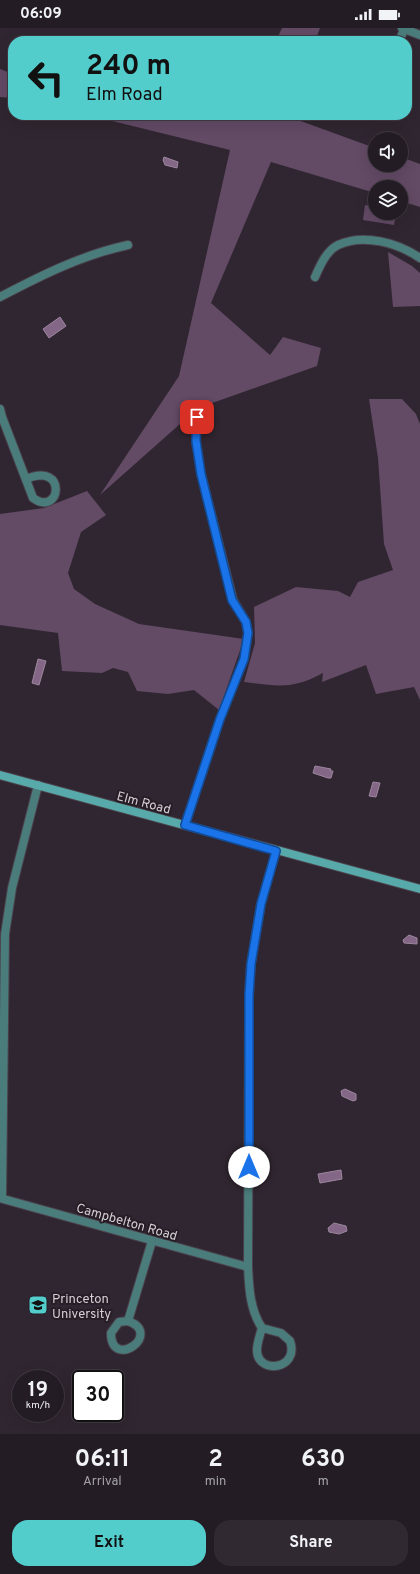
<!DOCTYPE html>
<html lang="en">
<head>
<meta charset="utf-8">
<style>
	body { margin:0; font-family:Overpass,sans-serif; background:#302932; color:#f1f3f6; height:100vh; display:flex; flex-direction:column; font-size:15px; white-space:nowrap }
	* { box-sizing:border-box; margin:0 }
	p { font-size:13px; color:#a3a1a7 }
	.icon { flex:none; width:22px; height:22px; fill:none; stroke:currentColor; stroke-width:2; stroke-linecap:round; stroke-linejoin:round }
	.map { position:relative; height:1406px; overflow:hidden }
	.side { display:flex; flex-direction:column; background:#241c25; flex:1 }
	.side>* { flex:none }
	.top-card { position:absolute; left:8px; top:8px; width:404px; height:84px; border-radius:16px; box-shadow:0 4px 16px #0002,0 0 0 1px #413a42; background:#52cdcc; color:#111; overflow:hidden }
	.buttons { position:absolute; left:368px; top:104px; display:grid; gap:8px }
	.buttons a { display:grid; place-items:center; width:40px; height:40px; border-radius:50%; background:#241c25; box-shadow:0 4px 16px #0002,0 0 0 1px #413a42; font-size:20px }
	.speed { position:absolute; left:12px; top:1342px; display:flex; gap:8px; font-size:20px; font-weight:700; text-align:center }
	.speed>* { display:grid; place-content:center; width:52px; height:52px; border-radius:50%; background:#241c25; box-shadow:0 4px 16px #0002,0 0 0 1px #413a42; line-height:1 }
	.speed small { font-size:10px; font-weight:400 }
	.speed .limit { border:2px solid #111; border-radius:6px; background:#fff; color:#111 }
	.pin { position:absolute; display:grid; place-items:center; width:34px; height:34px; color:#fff; margin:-17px; border-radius:8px; box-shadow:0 2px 6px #0006 }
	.me { position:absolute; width:44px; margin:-22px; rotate:0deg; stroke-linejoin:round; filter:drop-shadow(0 0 3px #0008) }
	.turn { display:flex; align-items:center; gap:14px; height:84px; padding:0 12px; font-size:18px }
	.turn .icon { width:52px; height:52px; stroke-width:2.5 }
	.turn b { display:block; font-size:28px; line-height:34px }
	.eta { display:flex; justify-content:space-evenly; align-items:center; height:68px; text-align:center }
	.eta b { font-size:24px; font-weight:700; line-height:28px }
	.button { display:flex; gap:8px; margin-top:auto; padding:8px 12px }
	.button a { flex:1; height:46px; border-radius:16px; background:#52cdcc; color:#111; font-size:16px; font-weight:700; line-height:46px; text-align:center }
	.button a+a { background:#302932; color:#f1f3f6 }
	.status { display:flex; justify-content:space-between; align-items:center; height:28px; padding:0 20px; background:#241c25; direction:ltr }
	.status svg { height:11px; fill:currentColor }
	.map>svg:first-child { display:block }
</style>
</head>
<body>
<div class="status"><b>06:09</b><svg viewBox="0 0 49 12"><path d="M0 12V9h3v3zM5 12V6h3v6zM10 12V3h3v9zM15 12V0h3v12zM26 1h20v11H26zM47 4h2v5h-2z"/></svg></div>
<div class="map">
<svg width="420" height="1406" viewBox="0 0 420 1406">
	<rect width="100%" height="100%" fill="#302631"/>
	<g fill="#634a65">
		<polygon points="282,0 320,0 315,13 276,13"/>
		<polygon points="0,41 13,46 13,70 0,69"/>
		<polygon points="88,87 284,87 375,120 375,137 401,137 401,129 420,136 420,179 401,173 401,159 375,159 375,165 271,134 211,275 270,327 283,309 321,320 317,338 198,380 100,467 179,348 230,122"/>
		<polygon points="365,177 375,179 375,185 396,185 394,197 363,192"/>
		<polygon points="388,224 412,238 420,245 420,278 393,279"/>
		<path d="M369,371H402L416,386L420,396V672L414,659L376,666L366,637L322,654L323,645C292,662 277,658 244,654L255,615L254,579L296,559L338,563L350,569L358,554L393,542L384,516L378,430Z"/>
		<polygon points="87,463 106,487 81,504 68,545 74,561 95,576 139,596 244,611 219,682 194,662 168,666 137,663 128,644 113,640 102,645 62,643 58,605 0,597 0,486 44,480"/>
	</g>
	<g fill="#846786" stroke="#9c869e">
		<polygon points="164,129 178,134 177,140 165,137 163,132"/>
		<polygon points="60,289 66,298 49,310 43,301"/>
		<polygon points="38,631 46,633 39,657 32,655"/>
		<polygon points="315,738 331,741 330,743 333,743 331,750 328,750 313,745"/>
		<polygon points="373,754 380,755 376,769 369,768"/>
		<polygon points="409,907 417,910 417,916 404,915 403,912"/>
		<polygon points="345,1061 356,1066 356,1072 353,1073 342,1068 341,1063"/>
		<polygon points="341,1142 342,1151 320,1155 318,1146"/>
		<polygon points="334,1195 346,1198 347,1203 339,1206 329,1204 328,1200"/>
	</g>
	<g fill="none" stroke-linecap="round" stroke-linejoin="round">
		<defs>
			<g id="street">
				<polyline points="402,0 420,7"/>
				<polyline points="399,13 405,0"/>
				<path d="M315,249C320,238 326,223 338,217C364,205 398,215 420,230"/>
				<path d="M0,269C42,247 82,227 128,217"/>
				<path d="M0,381L2,389L33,470C61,490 68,433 26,451"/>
				<polyline points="185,797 220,691 244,631 248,605 246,594 233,572 201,446 196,413 197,389"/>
				<polyline points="0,1170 248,1239"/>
				<polyline points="2,1170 5,906 12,860 38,757"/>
				<path d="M128,1293C164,1306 111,1343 111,1305L119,1294L128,1293L152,1213"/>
				<path d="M262,1300C250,1282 249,1260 248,1239L249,967L251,936L261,876L276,823"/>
				<path d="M262,1300L281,1305L290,1313C300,1342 257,1347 257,1322C257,1315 260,1307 262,1300Z"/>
			</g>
			<polyline id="secondary" points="0,747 420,861"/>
		</defs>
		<use href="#street" stroke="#4a414b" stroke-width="10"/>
		<use href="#secondary" stroke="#4a414b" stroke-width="10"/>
		<use href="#street" stroke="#4b7c7c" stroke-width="8"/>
		<use href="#secondary" stroke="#58aaaa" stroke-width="8"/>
	</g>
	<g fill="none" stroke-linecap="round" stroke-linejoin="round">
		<defs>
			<polyline id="route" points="197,389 196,413 201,446 232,572 246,594 248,605 244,631 220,691 185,797 276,823 261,876 251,936 249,967 249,1139"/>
		</defs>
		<use href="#route" stroke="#114b97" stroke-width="10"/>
		<use href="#route" stroke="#1a73e8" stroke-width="7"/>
	</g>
	<defs>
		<symbol id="university-square" viewBox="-11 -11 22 22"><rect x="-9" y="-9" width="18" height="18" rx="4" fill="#52cdcc" stroke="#261d27"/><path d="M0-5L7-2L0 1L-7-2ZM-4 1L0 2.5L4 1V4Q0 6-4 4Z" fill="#111"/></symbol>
	</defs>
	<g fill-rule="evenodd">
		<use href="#university-square" x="27" y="1266" width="22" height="22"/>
	</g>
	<g text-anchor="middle" stroke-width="4" stroke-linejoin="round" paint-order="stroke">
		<g font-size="13" fill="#d5cfd5" stroke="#261d27">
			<text transform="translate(144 774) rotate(15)" y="5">Elm Road</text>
			<text transform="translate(127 1193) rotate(16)" y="5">Campbelton Road</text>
		</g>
		<g font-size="13" fill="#d5cfd5" stroke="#261d27" text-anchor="start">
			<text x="52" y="1275">Princeton<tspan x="52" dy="15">University</tspan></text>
		</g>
	</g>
</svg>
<div class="buttons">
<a><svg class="icon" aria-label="sound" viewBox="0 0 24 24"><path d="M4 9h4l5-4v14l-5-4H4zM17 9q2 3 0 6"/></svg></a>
<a><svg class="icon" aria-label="layers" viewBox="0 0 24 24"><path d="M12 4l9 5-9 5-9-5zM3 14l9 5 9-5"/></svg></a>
</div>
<div class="speed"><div>19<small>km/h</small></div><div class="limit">30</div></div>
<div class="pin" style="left:197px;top:389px;background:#d93025"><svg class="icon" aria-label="arrive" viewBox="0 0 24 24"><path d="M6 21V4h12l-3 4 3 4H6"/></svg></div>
<svg class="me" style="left:249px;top:1139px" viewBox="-20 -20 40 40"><circle r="19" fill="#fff"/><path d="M0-13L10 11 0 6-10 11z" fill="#1a73e8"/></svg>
<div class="top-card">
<div class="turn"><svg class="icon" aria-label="left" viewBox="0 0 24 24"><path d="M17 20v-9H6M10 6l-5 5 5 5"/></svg><div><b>240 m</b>Elm Road</div></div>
</div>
</div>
<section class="side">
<div class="eta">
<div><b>06:11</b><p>Arrival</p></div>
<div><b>2</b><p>min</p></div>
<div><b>630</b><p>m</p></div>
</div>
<div class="button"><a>Exit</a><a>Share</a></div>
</section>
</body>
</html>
